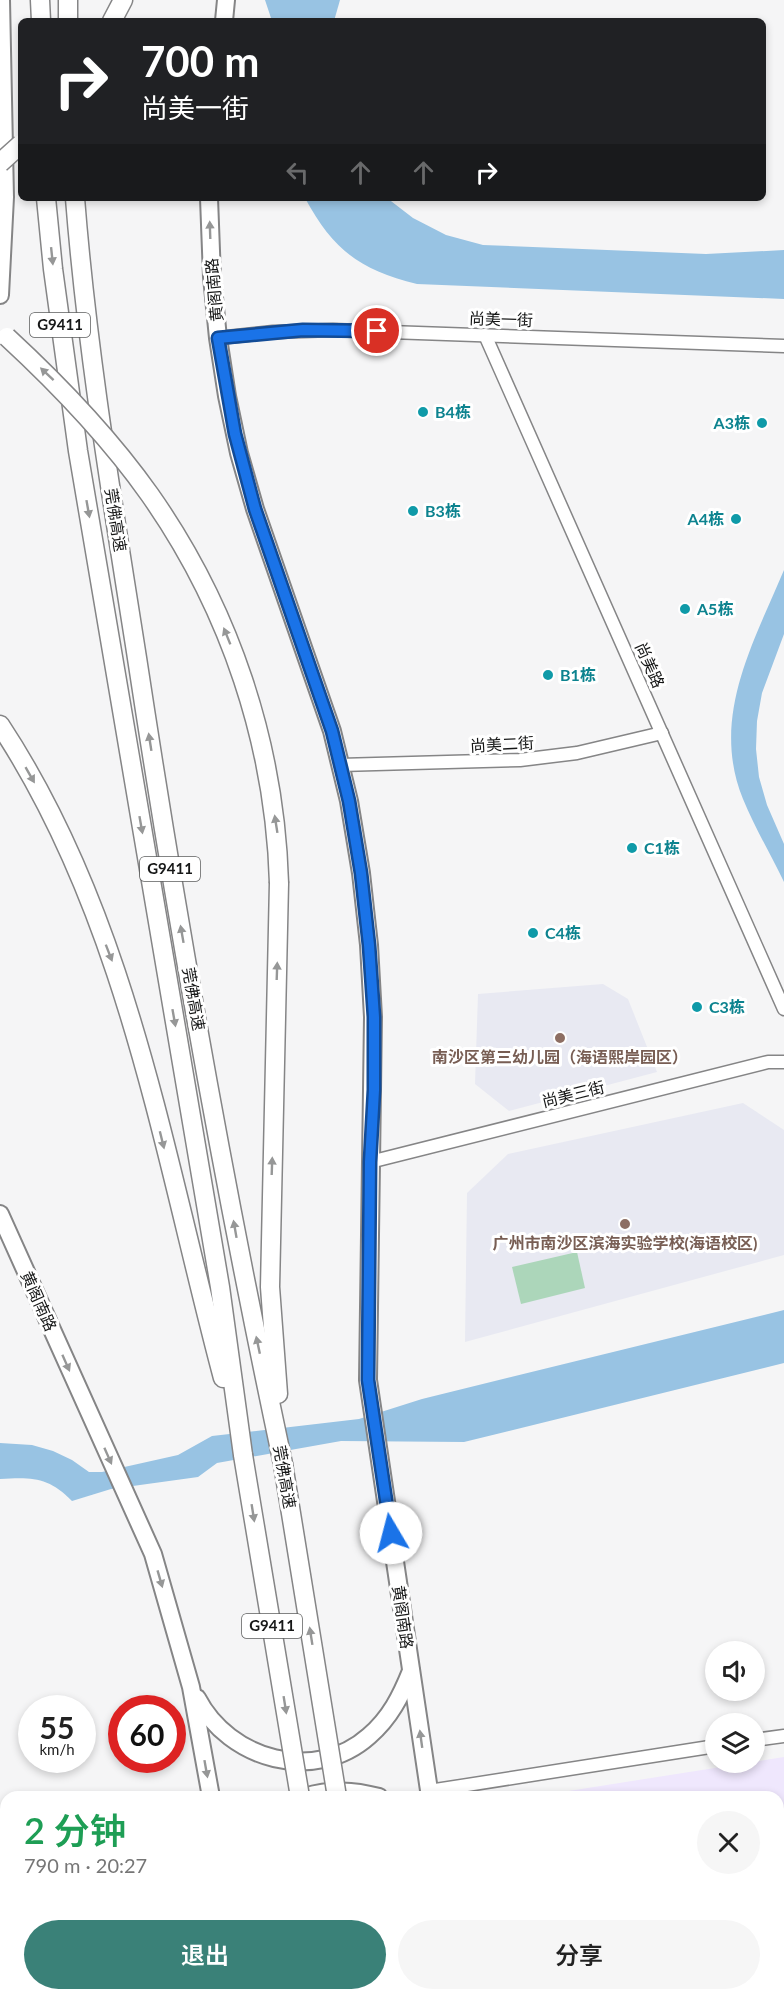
<!DOCTYPE html>
<html lang="zh">
<head>
<meta charset="utf-8">
<style>
	body { margin:0; font-family:Lato,"Noto Sans SC",sans-serif; background:#f6f6f6; color:#222; height:100vh; display:flex; flex-direction:column; font-size:22px; white-space:nowrap }
	* { box-sizing:border-box; margin:0 }
	p { font-size:20px; color:#767676 }
	.icon { flex:none; width:33px; height:33px; fill:none; stroke:currentColor; stroke-width:2; stroke-linecap:round; stroke-linejoin:round }
	.map { position:relative; flex:1; overflow:hidden }
	.drawer { position:absolute; left:0px; top:1791px; width:784px; height:210px; display:flex; flex-direction:column; background:#fff; border-radius:18px 18px 0 0; box-shadow:0 3px 9px #0003 }
	.drawer>* { flex:none }
	.hud { position:absolute; left:18px; top:18px; width:748px; height:183px; border-radius:9px; box-shadow:0 3px 9px #0003; background:#202124; color:#fff; overflow:hidden }
	.fabs { position:absolute; left:705px; top:1641px; display:grid; gap:12px }
	.fabs a { display:grid; place-items:center; width:60px; height:60px; border-radius:50%; background:#fff; box-shadow:0 3px 9px #0003; font-size:30px }
	.speed { position:absolute; left:18px; top:1695px; display:flex; gap:12px; font-size:30px; font-weight:700; text-align:center }
	.speed>* { display:grid; place-content:center; width:78px; height:78px; border-radius:50%; background:#fff; box-shadow:0 3px 9px #0003; line-height:1 }
	.speed small { font-size:15px; font-weight:400 }
	.speed .limit { border:9px solid #d22; background:#fff; color:#111 }
	.pin { position:absolute; display:grid; place-items:center; width:51px; height:51px; color:#fff; margin:-26px; border:3px solid #fff; border-radius:50%; box-shadow:0 2px 6px #0007 }
	.me { position:absolute; width:66px; margin:-33px; rotate:352deg; stroke-linejoin:round; filter:drop-shadow(0 0 4px #0008) }
	.turn { display:flex; align-items:center; gap:21px; height:126px; padding:0 24px; font-size:27px }
	.turn .icon { width:78px; height:78px; stroke-width:2.5 }
	.turn b { display:block; font-size:42px; line-height:51px }
	.lanes { display:flex; align-items:center; height:57px; padding:0 24px; background:#0003; justify-content:center; gap:30px; direction:ltr }
	.lanes .off { opacity:.35 }
	.round { display:grid; place-items:center; flex:none; width:63px; height:63px; border-radius:32px; background:#f6f6f6 }
	.summary { display:flex; align-items:center; justify-content:space-between; height:102px; padding:0 24px }
	h1 { font-size:36px; font-weight:600; line-height:45px; color:#1e9e55 }
	.cta { display:flex; gap:12px; margin-top:auto; padding:12px 24px }
	.cta a { flex:1; height:69px; border-radius:36px; background:#3a8178; color:#fff; font-size:24px; font-weight:600; line-height:69px; text-align:center }
	.cta a+a { background:#f6f6f6; color:#222 }
	.map>svg:first-child { display:block }
</style>
</head>
<body>
<div class="map">
<svg width="784" height="2001" viewBox="0 0 784 2001">
	<rect width="100%" height="100%" fill="#f5f5f6"/>
	<polygon fill="#efe7fd" points="784,1757 784,2001 589,2001 588,1995 778,1995 778,1797 556,1797 556,1793"/>
	<g fill="#e8e9f2">
		<polygon points="603,984 628,999 657,1072 509,1111 475,1084 478,994"/>
		<polygon points="743,1103 784,1130 784,1255 465,1342 467,1193 508,1154"/>
	</g>
	<polygon fill="#acd6ba" points="577,1252 585,1288 521,1304 512,1267"/>
	<g fill="#98c3e3">
		<polygon points="265,0 340,0 334,21 272,21"/>
		<path d="M305,198H387L413,218L446,235L483,245L706,254L784,250V299L417,284C360,270 333,250 305,198Z"/>
		<path d="M784,570V634L762,693L757,721L756,749L759,777L767,805L784,844V882C771,855 755,828 743,799C710,718 753,644 784,570Z"/>
		<path d="M784,1310V1363L464,1442L341,1441L217,1463L198,1477L111,1489L72,1501C49,1477 32,1477 0,1479V1443L32,1445L53,1451L72,1460L89,1472H102L178,1455L212,1436L359,1419L422,1399Z"/>
	</g>
	<g fill="none" stroke-linecap="round" stroke-linejoin="round">
		<defs>
			<g id="minor">
				<polyline points="485,335 784,1009"/>
				<polyline points="218,338 273,332 333,330 784,346"/>
				<polyline points="340,765 520,760 577,753 662,733"/>
				<polyline points="370,1162 768,1062 784,1062"/>
				<polyline points="754,1740 784,1736"/>
				<polyline points="429,1791 716,1746"/>
			</g>
			<g id="major">
				<polyline points="224,21 226,0"/>
				<polyline points="209,198 212,277 218,338 227,396 239,453 255,509 332,731 349,801 361,873 369,945 373,1017 368,1380 430,1797"/>
				<polyline points="0,295 5,197 1,0"/>
				<polyline points="0,1214 153,1554 191,1687 211,1797"/>
				<path d="M197,1698C229,1760 315,1784 369,1736C390,1718 401,1696 411,1671"/>
				<path d="M304,1797C331,1789 353,1790 379,1797"/>
				<polyline points="245,1995 246,2001"/>
				<polyline points="459,1995 460,2001"/>
			</g>
			<g id="highway">
				<polyline points="40,0 41,21"/>
				<polyline points="68,0 68,21"/>
				<polyline points="112,21 123,0"/>
				<polyline points="46,198 53,269 78,451 220,1287 243,1455"/>
				<path d="M75,198C87,352 113,505 137,658C178,928 226,1197 283,1464"/>
				<path d="M0,725C128,919 164,1157 223,1378"/>
				<polyline points="278,1394 270,1287 279,883"/>
				<polyline points="334,1995 335,2001"/>
				<polyline points="369,1995 370,2001"/>
			</g>
		</defs>
		<use href="#minor" stroke="#858586" stroke-width="15"/>
		<use href="#major" stroke="#858586" stroke-width="20"/>
		<use href="#highway" stroke="#858586" stroke-width="21"/>
		<use href="#minor" stroke="#fff" stroke-width="12"/>
		<use href="#major" stroke="#fff" stroke-width="16"/>
		<use href="#highway" stroke="#fff" stroke-width="18"/>
		<defs>
			<g id="highway-bridge">
				<polyline points="0,163 21,144"/>
				<path d="M7,337C59,385 109,437 150,495C230,609 275,744 279,883"/>
				<polyline points="243,1455 300,1797"/>
				<polyline points="283,1464 337,1797"/>
			</g>
		</defs>
		<use href="#highway-bridge" stroke="#858586" stroke-width="21" stroke-linecap="butt"/>
		<use href="#highway-bridge" stroke="#fff" stroke-width="18"/>
	</g>
	<defs><path id="oneway-solid" d="M-6-.8H1V-3.2L6.5 0L1 3.2V.8H-6Z" transform="scale(1.5)"/></defs>
	<g fill="#969797">
		<use href="#oneway-solid" transform="translate(210 230) rotate(-92)"/>
		<use href="#oneway-solid" transform="translate(52 256) rotate(84)"/>
		<use href="#oneway-solid" transform="translate(47 374) rotate(-137)"/>
		<use href="#oneway-solid" transform="translate(88 509) rotate(80)"/>
		<use href="#oneway-solid" transform="translate(227 636) rotate(-112)"/>
		<use href="#oneway-solid" transform="translate(150 742) rotate(-99)"/>
		<use href="#oneway-solid" transform="translate(30 775) rotate(60)"/>
		<use href="#oneway-solid" transform="translate(276 824) rotate(-99)"/>
		<use href="#oneway-solid" transform="translate(141 825) rotate(80)"/>
		<use href="#oneway-solid" transform="translate(182 934) rotate(-100)"/>
		<use href="#oneway-solid" transform="translate(109 953) rotate(69)"/>
		<use href="#oneway-solid" transform="translate(277 971) rotate(-88)"/>
		<use href="#oneway-solid" transform="translate(174 1018) rotate(80)"/>
		<use href="#oneway-solid" transform="translate(162 1140) rotate(76)"/>
		<use href="#oneway-solid" transform="translate(272 1166) rotate(-88)"/>
		<use href="#oneway-solid" transform="translate(235 1229) rotate(-100)"/>
		<use href="#oneway-solid" transform="translate(258 1345) rotate(-102)"/>
		<use href="#oneway-solid" transform="translate(66 1363) rotate(66)"/>
		<use href="#oneway-solid" transform="translate(108 1456) rotate(66)"/>
		<use href="#oneway-solid" transform="translate(253 1513) rotate(81)"/>
		<use href="#oneway-solid" transform="translate(160 1579) rotate(74)"/>
		<use href="#oneway-solid" transform="translate(311 1636) rotate(-99)"/>
		<use href="#oneway-solid" transform="translate(285 1705) rotate(81)"/>
		<use href="#oneway-solid" transform="translate(421 1739) rotate(-98)"/>
		<use href="#oneway-solid" transform="translate(206 1769) rotate(80)"/>
	</g>
	<g fill="none" stroke-linecap="round" stroke-linejoin="round">
		<defs>
			<polyline id="route" points="377,331 303,330 218,338 235,434 255,509 332,731 349,801 361,873 369,945 374,1017 374,1090 370,1162 368,1380 391,1533"/>
		</defs>
		<use href="#route" stroke="#114b97" stroke-width="15"/>
		<use href="#route" stroke="#1a73e8" stroke-width="10"/>
	</g>
	<g fill="#0f9aa8" stroke="#fff" stroke-width="2">
		<circle cx="423" cy="412" r="6"/>
		<circle cx="762" cy="423" r="6"/>
		<circle cx="413" cy="511" r="6"/>
		<circle cx="736" cy="519" r="6"/>
		<circle cx="685" cy="609" r="6"/>
		<circle cx="548" cy="675" r="6"/>
		<circle cx="632" cy="848" r="6"/>
		<circle cx="533" cy="933" r="6"/>
		<circle cx="697" cy="1007" r="6"/>
	</g>
	<g fill="#8d6e63" stroke="#fff" stroke-width="2">
		<circle cx="560" cy="1038" r="6"/>
		<circle cx="625" cy="1224" r="6"/>
	</g>
	<g text-anchor="middle" stroke-width="6" stroke-linejoin="round" paint-order="stroke">
		<g fill="#fff" stroke="#5c5d5d" stroke-width="1.5">
			<rect x="30" y="313" width="60" height="24" rx="4.5"/>
			<rect x="140" y="857" width="60" height="24" rx="4.5"/>
			<rect x="242" y="1614" width="60" height="24" rx="4.5"/>
		</g>
		<g font-size="15" font-weight="bold" fill="#161717">
			<text x="60" y="330">G9411</text>
			<text x="170" y="874">G9411</text>
			<text x="272" y="1631">G9411</text>
		</g>
		<g font-size="16" fill="#161717" stroke="#fff">
			<text transform="translate(214 290) rotate(-95)" y="6">黄阁南路</text>
			<text transform="translate(501 319) rotate(2)" y="6">尚美一街</text>
			<text transform="translate(116 520) rotate(81)" y="6">莞佛高速</text>
			<text transform="translate(650 665) rotate(66)" y="6">尚美路</text>
			<text transform="translate(502 744) rotate(-3)" y="6">尚美二街</text>
			<text transform="translate(194 999) rotate(80)" y="6">莞佛高速</text>
			<text transform="translate(573 1094) rotate(-14)" y="6">尚美三街</text>
			<text transform="translate(39 1301) rotate(66)" y="6">黄阁南路</text>
			<text transform="translate(285 1477) rotate(80)" y="6">莞佛高速</text>
			<text transform="translate(403 1617) rotate(82)" y="6">黄阁南路</text>
		</g>
		<g font-size="16" font-weight="bold" fill="#0d838f" stroke="#fff" text-anchor="start">
			<text x="435" y="418">B4栋</text>
			<text x="750" y="429" text-anchor="end">A3栋</text>
			<text x="425" y="517">B3栋</text>
			<text x="724" y="525" text-anchor="end">A4栋</text>
			<text x="697" y="615">A5栋</text>
			<text x="560" y="681">B1栋</text>
			<text x="644" y="854">C1栋</text>
			<text x="545" y="939">C4栋</text>
			<text x="709" y="1013">C3栋</text>
		</g>
		<g font-size="16" font-weight="bold" fill="#785e54" stroke="#fff">
			<text x="560" y="1063">南沙区第三幼儿园（海语熙岸园区）</text>
			<text x="625" y="1249">广州市南沙区滨海实验学校(海语校区)</text>
		</g>
	</g>
</svg>
<div class="fabs">
<a><svg class="icon" aria-label="sound" viewBox="0 0 24 24"><path d="M4 9h4l5-4v14l-5-4H4zM17 9q2 3 0 6"/></svg></a>
<a><svg class="icon" aria-label="layers" viewBox="0 0 24 24"><path d="M12 4l9 5-9 5-9-5zM3 14l9 5 9-5"/></svg></a>
</div>
<div class="speed"><div>55<small>km/h</small></div><div class="limit">60</div></div>
<div class="pin" style="left:377px;top:331px;background:#d93025"><svg class="icon" aria-label="arrive" viewBox="0 0 24 24"><path d="M6 21V4h12l-3 4 3 4H6"/></svg></div>
<svg class="me" style="left:391px;top:1533px" viewBox="-20 -20 40 40"><circle r="19" fill="#fff"/><path d="M0-13L10 11 0 6-10 11z" fill="#1a73e8"/></svg>
<div class="hud">
<div class="turn"><svg class="icon" aria-label="right" viewBox="0 0 24 24"><path d="M7 20v-9h11M14 6l5 5-5 5"/></svg><div><b>700 m</b>尚美一街</div></div>
<div class="lanes"><svg class="icon off" aria-label="left" viewBox="0 0 24 24"><path d="M17 20v-9H6M10 6l-5 5 5 5"/></svg><svg class="icon off" aria-label="ahead" viewBox="0 0 24 24"><path d="M12 20V5M6 11l6-6 6 6"/></svg><svg class="icon off" aria-label="ahead" viewBox="0 0 24 24"><path d="M12 20V5M6 11l6-6 6 6"/></svg><svg class="icon" aria-label="right" viewBox="0 0 24 24"><path d="M7 20v-9h11M14 6l5 5-5 5"/></svg></div>
</div>
<section class="drawer">
<div class="summary"><div><h1>2 分钟</h1><p>790 m · 20:27</p></div><a class="round"><svg class="icon" aria-label="close" viewBox="0 0 24 24"><path d="M6 6l12 12M18 6L6 18"/></svg></a></div>
<div class="cta"><a>退出</a><a>分享</a></div>
</section>
</div>
</body>
</html>
